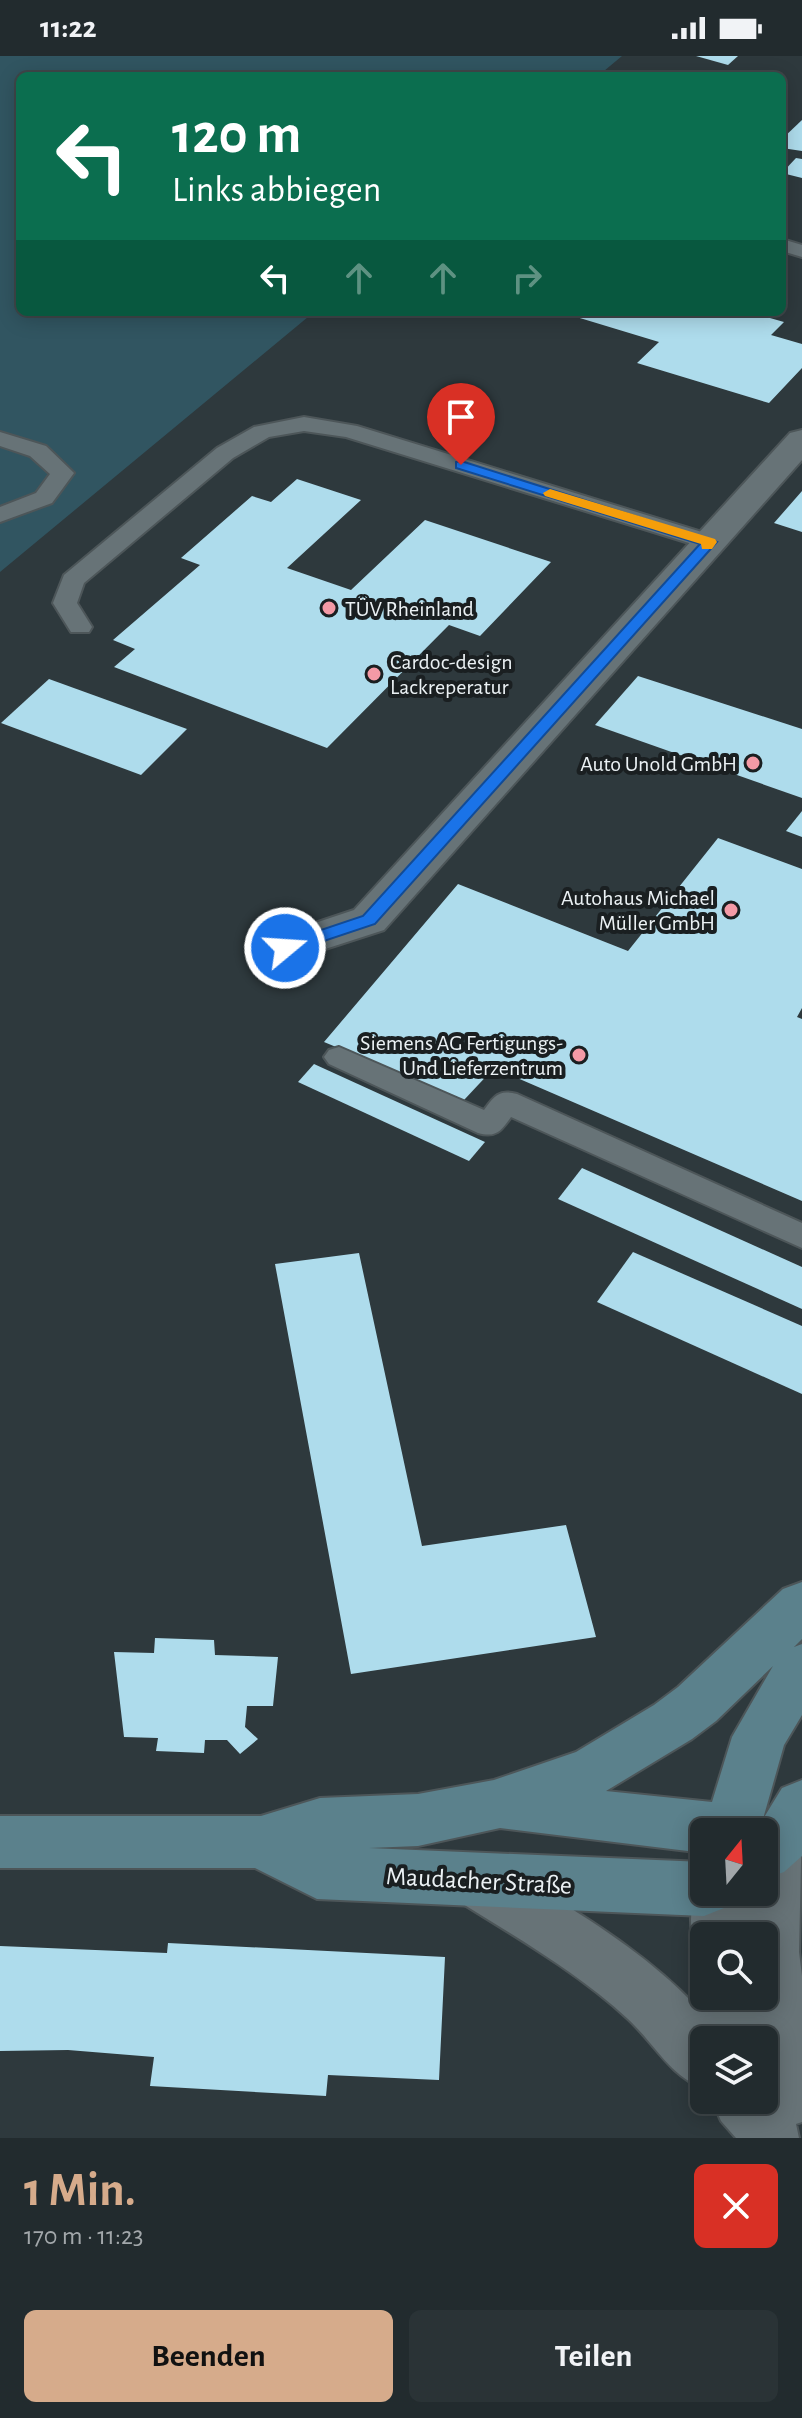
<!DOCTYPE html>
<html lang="de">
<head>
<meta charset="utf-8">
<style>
	body { margin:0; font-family:"Alegreya Sans",sans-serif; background:#2a3336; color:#f1f3f6; height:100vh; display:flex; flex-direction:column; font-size:30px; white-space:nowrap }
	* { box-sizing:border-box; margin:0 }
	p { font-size:26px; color:#a2a7aa }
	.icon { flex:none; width:44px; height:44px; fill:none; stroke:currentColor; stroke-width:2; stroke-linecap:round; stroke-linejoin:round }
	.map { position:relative; height:2082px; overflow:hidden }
	.drawer { display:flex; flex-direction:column; background:#222b2e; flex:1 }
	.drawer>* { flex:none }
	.guide { position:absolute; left:16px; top:16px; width:770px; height:244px; border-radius:12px; box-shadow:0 4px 20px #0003,0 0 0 2px #3f474a; background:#0b6e4f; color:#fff; overflow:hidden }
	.needle { width:52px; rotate:18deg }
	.controls { position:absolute; left:690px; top:1762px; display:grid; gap:16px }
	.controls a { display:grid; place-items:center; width:88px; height:88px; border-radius:12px; background:#222b2e; box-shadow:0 4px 20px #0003,0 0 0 2px #3f474a; font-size:40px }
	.pin { position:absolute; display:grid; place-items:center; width:68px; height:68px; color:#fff; margin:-82px -34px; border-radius:50% 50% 50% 0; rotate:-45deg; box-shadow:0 0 8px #0007 }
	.pin .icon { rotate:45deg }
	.me { position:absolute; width:88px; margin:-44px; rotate:72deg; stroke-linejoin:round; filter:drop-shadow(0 0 6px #0008) }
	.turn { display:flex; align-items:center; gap:28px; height:168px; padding:0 24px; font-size:36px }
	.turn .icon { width:104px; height:104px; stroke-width:2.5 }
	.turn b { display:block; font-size:56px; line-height:68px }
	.lanes { display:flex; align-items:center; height:76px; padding:0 24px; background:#0003; justify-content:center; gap:40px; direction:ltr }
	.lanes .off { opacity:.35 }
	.round { display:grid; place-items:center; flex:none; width:84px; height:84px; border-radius:12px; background:#2a3336 }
	.headline { display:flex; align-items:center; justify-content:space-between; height:136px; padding:0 24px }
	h1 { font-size:48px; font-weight:600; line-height:60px; color:#d6ab8b }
	.button { display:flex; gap:16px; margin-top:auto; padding:16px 24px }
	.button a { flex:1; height:92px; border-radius:12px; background:#d6ab8b; color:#111; font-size:32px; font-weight:600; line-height:92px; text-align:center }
	.button a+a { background:#2a3336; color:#f1f3f6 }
	.status { display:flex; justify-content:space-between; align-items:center; height:56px; padding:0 40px; background:#222b2e; direction:ltr }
	.status svg { height:22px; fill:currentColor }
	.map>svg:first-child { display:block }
</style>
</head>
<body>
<div class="status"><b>11:22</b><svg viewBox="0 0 49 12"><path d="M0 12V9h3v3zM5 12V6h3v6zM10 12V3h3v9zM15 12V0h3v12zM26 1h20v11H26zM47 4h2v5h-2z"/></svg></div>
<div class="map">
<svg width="802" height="2082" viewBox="0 0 802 2082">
	<rect width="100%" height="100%" fill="#2e393d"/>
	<polygon fill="#315561" points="0,0 622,0 598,20 20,20 20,256 314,256 0,516"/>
	<g fill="#aedcec">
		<polygon points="696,0 738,0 728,9"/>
		<polygon points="802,64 802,95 782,92 782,83"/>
		<polygon points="796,102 802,103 802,122 782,117"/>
		<polygon points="560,256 749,256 784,266 771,279 802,288 802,312 769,347 637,307 659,286"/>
		<polygon points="297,423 361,444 287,512 351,534 425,464 551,506 480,580 449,569 327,692 114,611 135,593 113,584 200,509 181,502 252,440 271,446"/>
		<polygon points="802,435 802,476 774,467"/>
		<polygon points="638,620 802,673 802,742 595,669"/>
		<polygon points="49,623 187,673 141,719 1,667"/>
		<polygon points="802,755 802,781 786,775"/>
		<polygon points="718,782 802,813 802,952 797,961 802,963 802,1145 494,1012 464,1044 324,986 458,828 628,895"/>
		<polygon points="314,1008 485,1086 469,1105 298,1026"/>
		<polygon points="582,1112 802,1211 802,1253 558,1143"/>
		<polygon points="633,1196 802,1270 802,1338 597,1246"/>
		<polygon points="359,1197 422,1490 566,1469 596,1581 351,1618 275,1208"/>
		<polygon points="155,1582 214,1584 215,1599 278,1601 273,1650 247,1650 245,1671 258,1683 240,1698 227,1684 205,1684 204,1697 156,1695 158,1682 124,1681 114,1596 154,1597"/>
		<polygon points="168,1887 445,1901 439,2024 328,2019 326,2040 150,2030 154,2001 68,1994 0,1995 0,1890 167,1897"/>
	</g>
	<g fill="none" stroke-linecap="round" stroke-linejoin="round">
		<defs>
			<g id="lane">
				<polygon points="782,183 802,189 802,201 782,195"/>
				<polygon points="304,361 357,370 718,481 722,486 718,491 702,491 346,381 304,375 269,381 233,402 84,527 77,547 92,571 89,576 71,576 53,547 64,519 217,392 254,371"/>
				<polygon points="0,376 46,390 74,417 52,447 0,466 0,451 36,437 50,418 30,400 0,390"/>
				<path d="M339,991L484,1054C494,1040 499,1033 517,1038L802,1167V1192L511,1061C501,1075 496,1082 478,1077L329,1008L324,1001L329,994Z"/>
			</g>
			<g id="street">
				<polygon points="802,374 802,404 384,874 285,906 270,902 264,892 270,882 354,854 790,377"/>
				<path d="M784,1754L802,1761L799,1896L802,1920V2066L796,2068L799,2082H736L721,2065L712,2044H764V1984H704V2033C668,2018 655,1988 628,1963C576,1915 514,1880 455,1843L446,1824L455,1805L475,1797C502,1808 526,1824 551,1840C603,1872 653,1905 695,1949L693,1940L704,1919V1940H764V1880H704V1902L698,1899C687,1874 689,1841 704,1817V1836H764V1776H758L764,1762Z"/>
			</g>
			<path id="secondary" d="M802,1526V1583L794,1591L802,1588V1659L784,1689L763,1763L782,1732L802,1724V1800L784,1816L764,1823V1776H704V1797L500,1772L418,1790L369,1792L704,1806V1836H731L724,1852L704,1860L317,1843L255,1812H0V1760H261L320,1742L418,1738L494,1724L576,1696L654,1649L678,1631L783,1533ZM773,1610L732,1681L712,1746L606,1735L692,1683L716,1665Z"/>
		</defs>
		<use href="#lane" stroke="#4d5659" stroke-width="4"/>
		<use href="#street" stroke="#4d5659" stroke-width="4"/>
		<use href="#secondary" stroke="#4d5659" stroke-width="4"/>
		<use href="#lane" fill="#677377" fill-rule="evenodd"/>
		<use href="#street" fill="#677377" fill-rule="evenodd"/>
		<use href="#secondary" fill="#5b818c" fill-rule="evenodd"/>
	</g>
	<polygon fill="#1a73e8" stroke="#114b97" stroke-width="2" points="461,405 717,486 375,868 291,896 279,896 276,892 279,888 363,860 700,488 456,412 456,406"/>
	<polygon fill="#f59e0b" points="550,433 715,483 717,486 712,493 702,493 701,488 545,440 543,437"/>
	<g fill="#f49aa6" stroke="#1a1f21" stroke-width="3">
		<circle cx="329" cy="552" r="8"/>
		<circle cx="374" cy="618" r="8"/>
		<circle cx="753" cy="707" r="8"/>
		<circle cx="731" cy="854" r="8"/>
		<circle cx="579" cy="999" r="8"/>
	</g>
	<g text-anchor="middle" stroke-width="8" stroke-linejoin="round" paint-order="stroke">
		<g font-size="22" fill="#ebf1f4" stroke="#1a1f21" text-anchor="end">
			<text x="345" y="560" text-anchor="start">TÜV Rheinland</text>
			<text x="390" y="613" text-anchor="start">Cardoc-design<tspan x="390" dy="25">Lackreperatur</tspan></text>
			<text x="737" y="715">Auto Unold GmbH</text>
			<text x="715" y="849">Autohaus Michael<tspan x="715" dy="25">Müller GmbH</tspan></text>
			<text x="563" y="994">Siemens AG Fertigungs-<tspan x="563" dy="25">Und Lieferzentrum</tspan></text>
		</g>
		<g font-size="26" fill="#ebf1f4" stroke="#1a1f21">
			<text transform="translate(479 1824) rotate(3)" y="9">Maudacher Straße</text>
		</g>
	</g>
</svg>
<div class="controls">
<a><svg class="needle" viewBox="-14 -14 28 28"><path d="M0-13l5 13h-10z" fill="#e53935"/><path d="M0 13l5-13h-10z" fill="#a2a7aa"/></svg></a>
<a><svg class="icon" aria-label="search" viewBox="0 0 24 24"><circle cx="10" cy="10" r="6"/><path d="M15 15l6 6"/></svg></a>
<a><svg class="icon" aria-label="layers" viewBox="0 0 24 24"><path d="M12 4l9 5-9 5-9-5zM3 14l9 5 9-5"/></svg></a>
</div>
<div class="pin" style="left:461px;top:409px;background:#d93025"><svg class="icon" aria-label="arrive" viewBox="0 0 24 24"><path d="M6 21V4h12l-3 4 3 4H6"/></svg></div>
<svg class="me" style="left:285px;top:892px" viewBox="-20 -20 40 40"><circle r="17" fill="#1a73e8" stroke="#fff" stroke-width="3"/><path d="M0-11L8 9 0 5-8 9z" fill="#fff"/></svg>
<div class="guide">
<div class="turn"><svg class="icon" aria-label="left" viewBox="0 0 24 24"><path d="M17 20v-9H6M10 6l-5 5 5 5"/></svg><div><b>120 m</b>Links abbiegen</div></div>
<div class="lanes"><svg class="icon" aria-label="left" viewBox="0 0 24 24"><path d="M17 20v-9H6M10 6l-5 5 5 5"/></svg><svg class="icon off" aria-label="ahead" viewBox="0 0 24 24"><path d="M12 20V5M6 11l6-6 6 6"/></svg><svg class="icon off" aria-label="ahead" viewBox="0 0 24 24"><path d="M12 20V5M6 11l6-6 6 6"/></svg><svg class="icon off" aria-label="right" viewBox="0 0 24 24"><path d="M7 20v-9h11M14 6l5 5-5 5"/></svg></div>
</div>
</div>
<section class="drawer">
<div class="headline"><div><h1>1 Min.</h1><p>170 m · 11:23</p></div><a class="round" style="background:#d93025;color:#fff"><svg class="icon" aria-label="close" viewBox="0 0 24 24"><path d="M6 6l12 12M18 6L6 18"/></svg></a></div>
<div class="button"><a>Beenden</a><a>Teilen</a></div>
</section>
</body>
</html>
